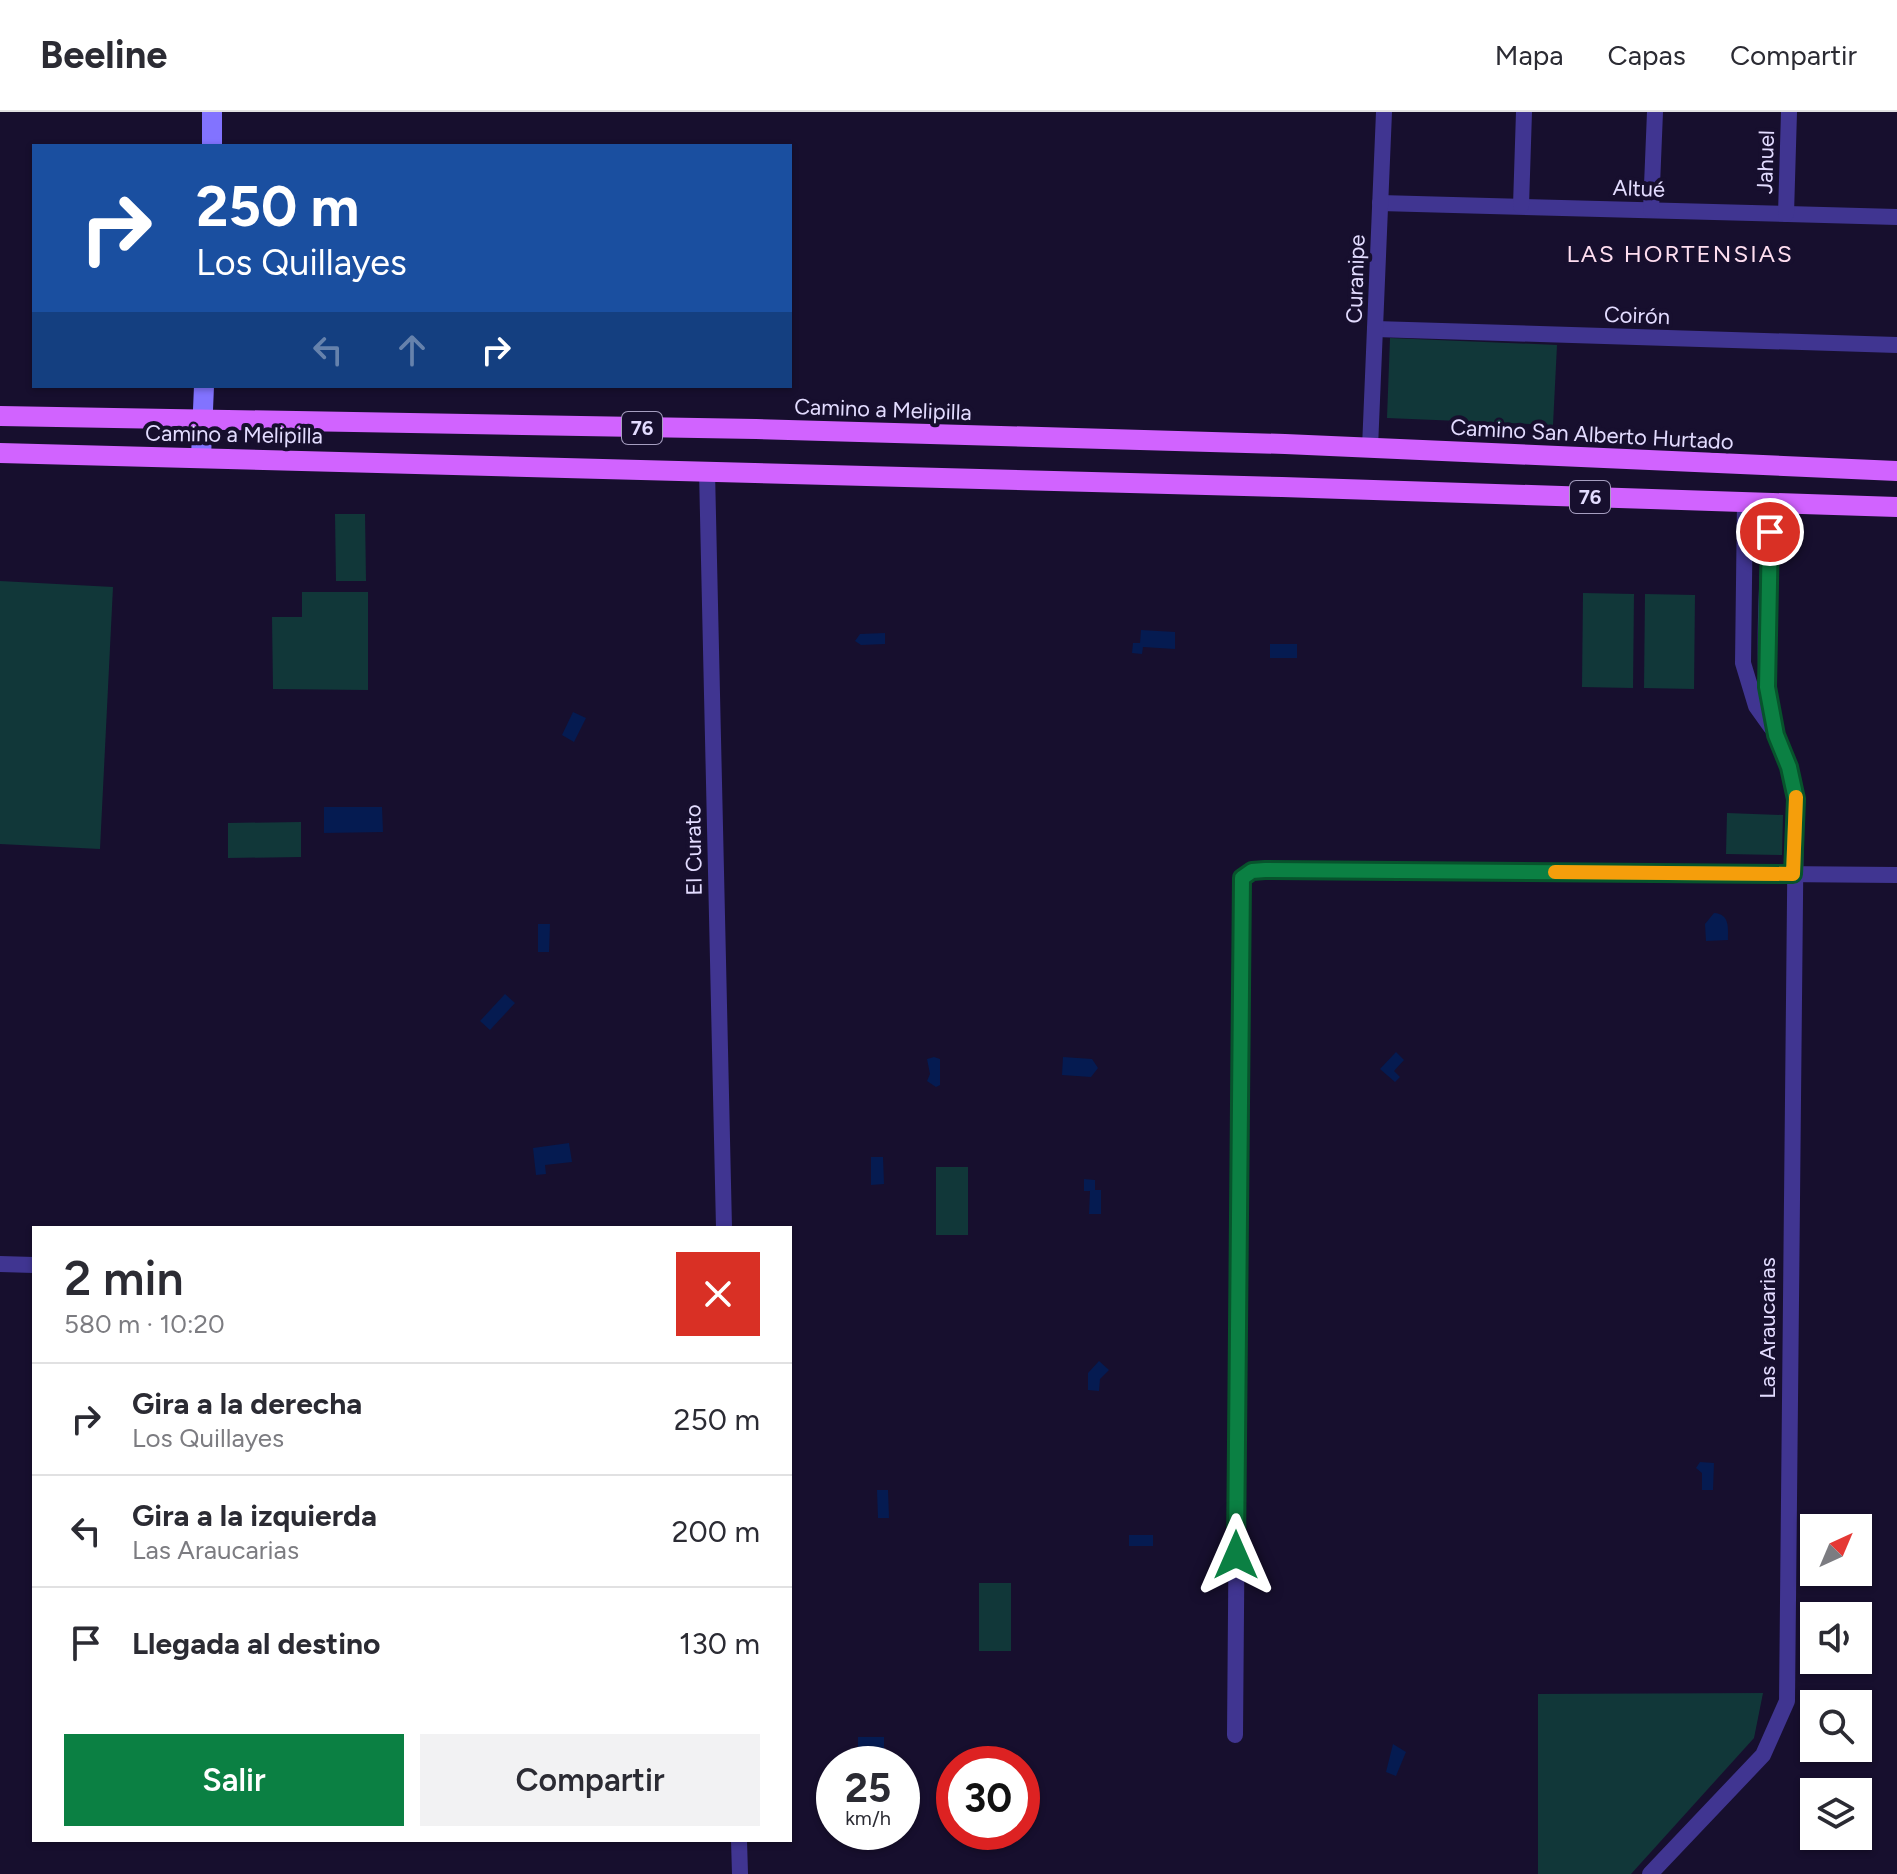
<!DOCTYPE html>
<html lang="es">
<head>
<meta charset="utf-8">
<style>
	body { margin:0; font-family:Figtree,sans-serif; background:#f2f2f3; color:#2b2b33; height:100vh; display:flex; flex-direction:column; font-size:30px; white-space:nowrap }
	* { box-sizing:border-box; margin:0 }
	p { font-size:26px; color:#7c7c81 }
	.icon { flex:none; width:44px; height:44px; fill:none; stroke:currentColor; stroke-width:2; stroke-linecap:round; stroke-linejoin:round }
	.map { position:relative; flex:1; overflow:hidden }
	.drawer { position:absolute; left:32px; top:1114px; width:760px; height:616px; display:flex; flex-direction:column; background:#fff; border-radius:0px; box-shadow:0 2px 6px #0004 }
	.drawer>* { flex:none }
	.guide { position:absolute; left:32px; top:32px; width:760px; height:244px; border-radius:0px; box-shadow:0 2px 6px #0004; background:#1a4fa0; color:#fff; overflow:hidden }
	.needle { width:52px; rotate:44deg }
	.tools { position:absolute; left:1800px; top:1402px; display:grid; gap:16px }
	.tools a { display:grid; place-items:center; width:72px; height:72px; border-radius:0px; background:#fff; box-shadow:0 2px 6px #0004; font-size:40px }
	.speed { position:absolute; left:816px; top:1634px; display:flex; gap:16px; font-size:40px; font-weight:700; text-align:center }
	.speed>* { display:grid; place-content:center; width:104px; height:104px; border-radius:50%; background:#fff; box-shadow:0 2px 6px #0004; line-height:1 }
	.speed small { font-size:20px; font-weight:400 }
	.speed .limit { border:12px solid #d22; background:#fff; color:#111 }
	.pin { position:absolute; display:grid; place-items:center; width:68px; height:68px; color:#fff; margin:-34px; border:4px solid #fff; border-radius:50%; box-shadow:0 2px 8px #0007 }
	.me { position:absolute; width:88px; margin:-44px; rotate:0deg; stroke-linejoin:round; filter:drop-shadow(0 0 6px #0008) }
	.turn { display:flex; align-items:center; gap:28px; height:168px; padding:0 32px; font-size:36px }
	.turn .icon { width:104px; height:104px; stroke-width:2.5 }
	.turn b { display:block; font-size:56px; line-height:68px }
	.lanes { display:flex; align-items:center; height:76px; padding:0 32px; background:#0003; justify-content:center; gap:40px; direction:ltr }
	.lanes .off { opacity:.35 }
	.round { display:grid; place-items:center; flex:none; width:84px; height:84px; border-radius:0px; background:#f2f2f3 }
	.headline { display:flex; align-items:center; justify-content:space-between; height:136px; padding:0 32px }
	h1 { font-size:48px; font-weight:600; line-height:60px }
	.action { display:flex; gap:16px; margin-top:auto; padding:16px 32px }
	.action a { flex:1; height:92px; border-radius:0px; background:#0b8043; color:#fff; font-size:32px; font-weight:600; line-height:92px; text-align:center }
	.action a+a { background:#f2f2f3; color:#2b2b33 }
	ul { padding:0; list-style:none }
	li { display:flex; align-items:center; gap:24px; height:112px; padding:0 32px; border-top:2px solid #e1e1e2 }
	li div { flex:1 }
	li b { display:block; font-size:30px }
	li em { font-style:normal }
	header { display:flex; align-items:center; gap:48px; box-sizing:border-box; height:112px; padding:0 40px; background:#fff; border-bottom:2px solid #e1e1e2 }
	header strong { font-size:38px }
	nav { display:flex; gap:44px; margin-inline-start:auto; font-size:28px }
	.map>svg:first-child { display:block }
</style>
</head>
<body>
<header>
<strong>Beeline</strong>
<nav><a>Mapa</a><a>Capas</a><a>Compartir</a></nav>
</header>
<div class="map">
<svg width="1897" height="1762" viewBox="0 0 1897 1762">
	<rect width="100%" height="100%" fill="#170f2e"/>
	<g fill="#113739">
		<polygon points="1390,226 1557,233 1553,313 1387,306"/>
		<polygon points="335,402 365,402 366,469 336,469"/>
		<polygon points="0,469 113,475 100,737 0,732"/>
		<polygon points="302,480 368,480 368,578 273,577 272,505 302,505"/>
		<polygon points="1583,481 1634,482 1633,576 1582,575"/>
		<polygon points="1645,482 1695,483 1694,577 1644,576"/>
		<polygon points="1727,701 1783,703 1782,743 1726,742"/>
		<polygon points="301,710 301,745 228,746 228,711"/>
		<rect x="936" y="1055" width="32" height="68"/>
		<rect x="979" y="1471" width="32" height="68"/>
		<polygon points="1763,1581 1754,1626 1631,1762 1538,1762 1538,1582"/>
	</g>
	<g fill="#051b51">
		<polygon points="1141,518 1175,520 1175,537 1143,535 1142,542 1132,541 1133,531 1140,531"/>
		<polygon points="885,521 885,532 861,533 855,529 860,522"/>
		<rect x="1270" y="532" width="27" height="14"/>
		<polygon points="573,600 586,606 574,630 562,623"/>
		<polygon points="324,695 382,695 383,720 324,721"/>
		<path d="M1714,801C1730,802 1728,816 1728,828L1706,829L1705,812Z"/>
		<polygon points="538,812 550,812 549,840 538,840"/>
		<polygon points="505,882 515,891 490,918 480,909"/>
		<polygon points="1396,940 1404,948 1394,959 1400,965 1395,970 1380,957"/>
		<polygon points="934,945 940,947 940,973 936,975 927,969 930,962 927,947"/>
		<polygon points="1063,945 1092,947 1098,956 1091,965 1062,963"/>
		<polygon points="569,1031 572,1050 545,1053 546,1062 536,1063 533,1036"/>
		<polygon points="871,1045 883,1045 884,1072 871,1073"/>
		<polygon points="1084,1067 1095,1068 1095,1078 1101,1078 1101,1102 1089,1102 1090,1079 1084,1079"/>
		<polygon points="1099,1249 1109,1258 1100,1267 1099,1279 1088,1278 1088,1261"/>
		<polygon points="1700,1350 1714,1351 1713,1378 1702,1378 1702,1361 1696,1356"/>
		<polygon points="877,1378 888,1378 889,1406 878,1406"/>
		<rect x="1129" y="1423" width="24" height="11"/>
		<rect x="858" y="1625" width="26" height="12"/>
		<polygon points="1393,1632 1406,1640 1396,1664 1386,1660"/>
	</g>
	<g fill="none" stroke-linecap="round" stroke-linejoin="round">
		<g stroke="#403591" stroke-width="16">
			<polyline points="1380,91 1897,105"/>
			<polyline points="1521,94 1524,0"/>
			<polyline points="1651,98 1655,0"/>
			<polyline points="1786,102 1789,0"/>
			<polyline points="1375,217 1897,233"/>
			<polyline points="1370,336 1384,0"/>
			<polyline points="707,359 724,1116"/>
			<polyline points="1745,390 1743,551 1756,594 1771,615"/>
			<polyline points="0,1152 34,1153"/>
			<polyline points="1235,1623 1242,766 1252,759 1265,758 1897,763"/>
			<polyline points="739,1728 740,1762"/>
			<path d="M1650,1762L1763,1643L1787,1589L1796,687C1789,648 1769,614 1767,575C1763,514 1769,451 1771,391"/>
		</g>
		<g stroke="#8273ff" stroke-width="20">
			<polyline points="212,34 212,0"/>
			<polyline points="201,345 204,274"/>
		</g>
		<g stroke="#d163ff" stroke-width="20">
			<polyline points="0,304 756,317 1285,332 1897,359"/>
			<polyline points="0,341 1282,375 1897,395"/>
		</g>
	</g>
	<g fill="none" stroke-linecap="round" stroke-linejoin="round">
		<defs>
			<polyline id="route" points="1236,1443 1242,766 1252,759 1265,758 1793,762 1796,687 1789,655 1776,623 1767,575 1770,420"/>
		</defs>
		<use href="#route" stroke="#07532c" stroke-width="20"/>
		<use href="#route" stroke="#0b8043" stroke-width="14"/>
		<polyline stroke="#f59e0b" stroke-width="14" points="1555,760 1793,762 1796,685"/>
	</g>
	<g text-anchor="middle" stroke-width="8" stroke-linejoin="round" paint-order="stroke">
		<g fill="#170f2e" stroke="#a69ec0" stroke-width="2">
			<rect x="622" y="300" width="40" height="32" rx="6"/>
			<rect x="1570" y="369" width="40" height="32" rx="6"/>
		</g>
		<g font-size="20" font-weight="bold" fill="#e3dcff">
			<text x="642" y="323">76</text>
			<text x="1590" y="392">76</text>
		</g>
		<g font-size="22" fill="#e3dcff" stroke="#170f2e">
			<text transform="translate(1765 50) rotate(-88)" y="8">Jahuel</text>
			<text transform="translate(1639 76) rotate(2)" y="8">Altué</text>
			<text transform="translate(1355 167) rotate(-88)" y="8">Curanipe</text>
			<text transform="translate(1637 203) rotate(2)" y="8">Coirón</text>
			<text transform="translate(883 297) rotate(2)" y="8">Camino a Melipilla</text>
			<text transform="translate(234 322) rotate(1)" y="8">Camino a Melipilla</text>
			<text transform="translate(1592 322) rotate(3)" y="8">Camino San Alberto Hurtado</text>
			<text transform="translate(693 738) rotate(-91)" y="8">El Curato</text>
			<text transform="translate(1767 1216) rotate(-90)" y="8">Las Araucarias</text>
		</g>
		<g font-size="24" letter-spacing="2" fill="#ffdef0" stroke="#170f2e">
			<text x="1680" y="150">LAS HORTENSIAS</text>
		</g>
	</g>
</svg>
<div class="tools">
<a><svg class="needle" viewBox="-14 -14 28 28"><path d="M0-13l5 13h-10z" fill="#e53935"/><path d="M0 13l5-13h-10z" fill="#7c7c81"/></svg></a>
<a><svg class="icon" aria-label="sound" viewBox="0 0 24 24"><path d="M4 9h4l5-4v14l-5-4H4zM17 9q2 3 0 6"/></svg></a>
<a><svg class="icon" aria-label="search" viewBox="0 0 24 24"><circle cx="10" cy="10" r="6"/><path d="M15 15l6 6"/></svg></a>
<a><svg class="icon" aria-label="layers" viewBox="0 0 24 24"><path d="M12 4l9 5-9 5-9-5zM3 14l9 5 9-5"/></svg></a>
</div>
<div class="speed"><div>25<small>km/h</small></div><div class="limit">30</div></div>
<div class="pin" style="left:1770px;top:420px;background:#d93025"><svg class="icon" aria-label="arrive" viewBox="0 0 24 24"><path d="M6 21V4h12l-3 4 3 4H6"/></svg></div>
<svg class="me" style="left:1236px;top:1443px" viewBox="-20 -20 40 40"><path d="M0-17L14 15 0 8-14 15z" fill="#0b8043" stroke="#fff" stroke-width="4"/></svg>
<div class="guide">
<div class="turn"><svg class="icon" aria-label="right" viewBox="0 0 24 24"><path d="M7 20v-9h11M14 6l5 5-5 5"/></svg><div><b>250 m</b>Los Quillayes</div></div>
<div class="lanes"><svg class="icon off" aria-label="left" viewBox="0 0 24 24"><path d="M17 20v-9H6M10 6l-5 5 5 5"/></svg><svg class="icon off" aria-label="ahead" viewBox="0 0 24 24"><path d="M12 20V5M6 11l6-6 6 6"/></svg><svg class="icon" aria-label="right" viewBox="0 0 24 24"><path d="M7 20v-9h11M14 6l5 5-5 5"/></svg></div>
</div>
<section class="drawer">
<div class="headline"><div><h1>2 min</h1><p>580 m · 10:20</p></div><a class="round" style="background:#d93025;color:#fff"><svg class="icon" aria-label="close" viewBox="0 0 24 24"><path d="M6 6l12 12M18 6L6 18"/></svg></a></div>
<ul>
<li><svg class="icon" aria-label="right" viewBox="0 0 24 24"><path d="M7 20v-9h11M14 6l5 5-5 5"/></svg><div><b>Gira a la derecha</b><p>Los Quillayes</p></div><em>250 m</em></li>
<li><svg class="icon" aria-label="left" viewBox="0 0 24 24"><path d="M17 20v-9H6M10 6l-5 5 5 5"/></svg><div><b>Gira a la izquierda</b><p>Las Araucarias</p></div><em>200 m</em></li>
<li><svg class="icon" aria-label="arrive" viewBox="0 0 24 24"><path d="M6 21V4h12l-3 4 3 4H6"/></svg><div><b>Llegada al destino</b></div><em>130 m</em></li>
</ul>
<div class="action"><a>Salir</a><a>Compartir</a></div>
</section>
</div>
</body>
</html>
